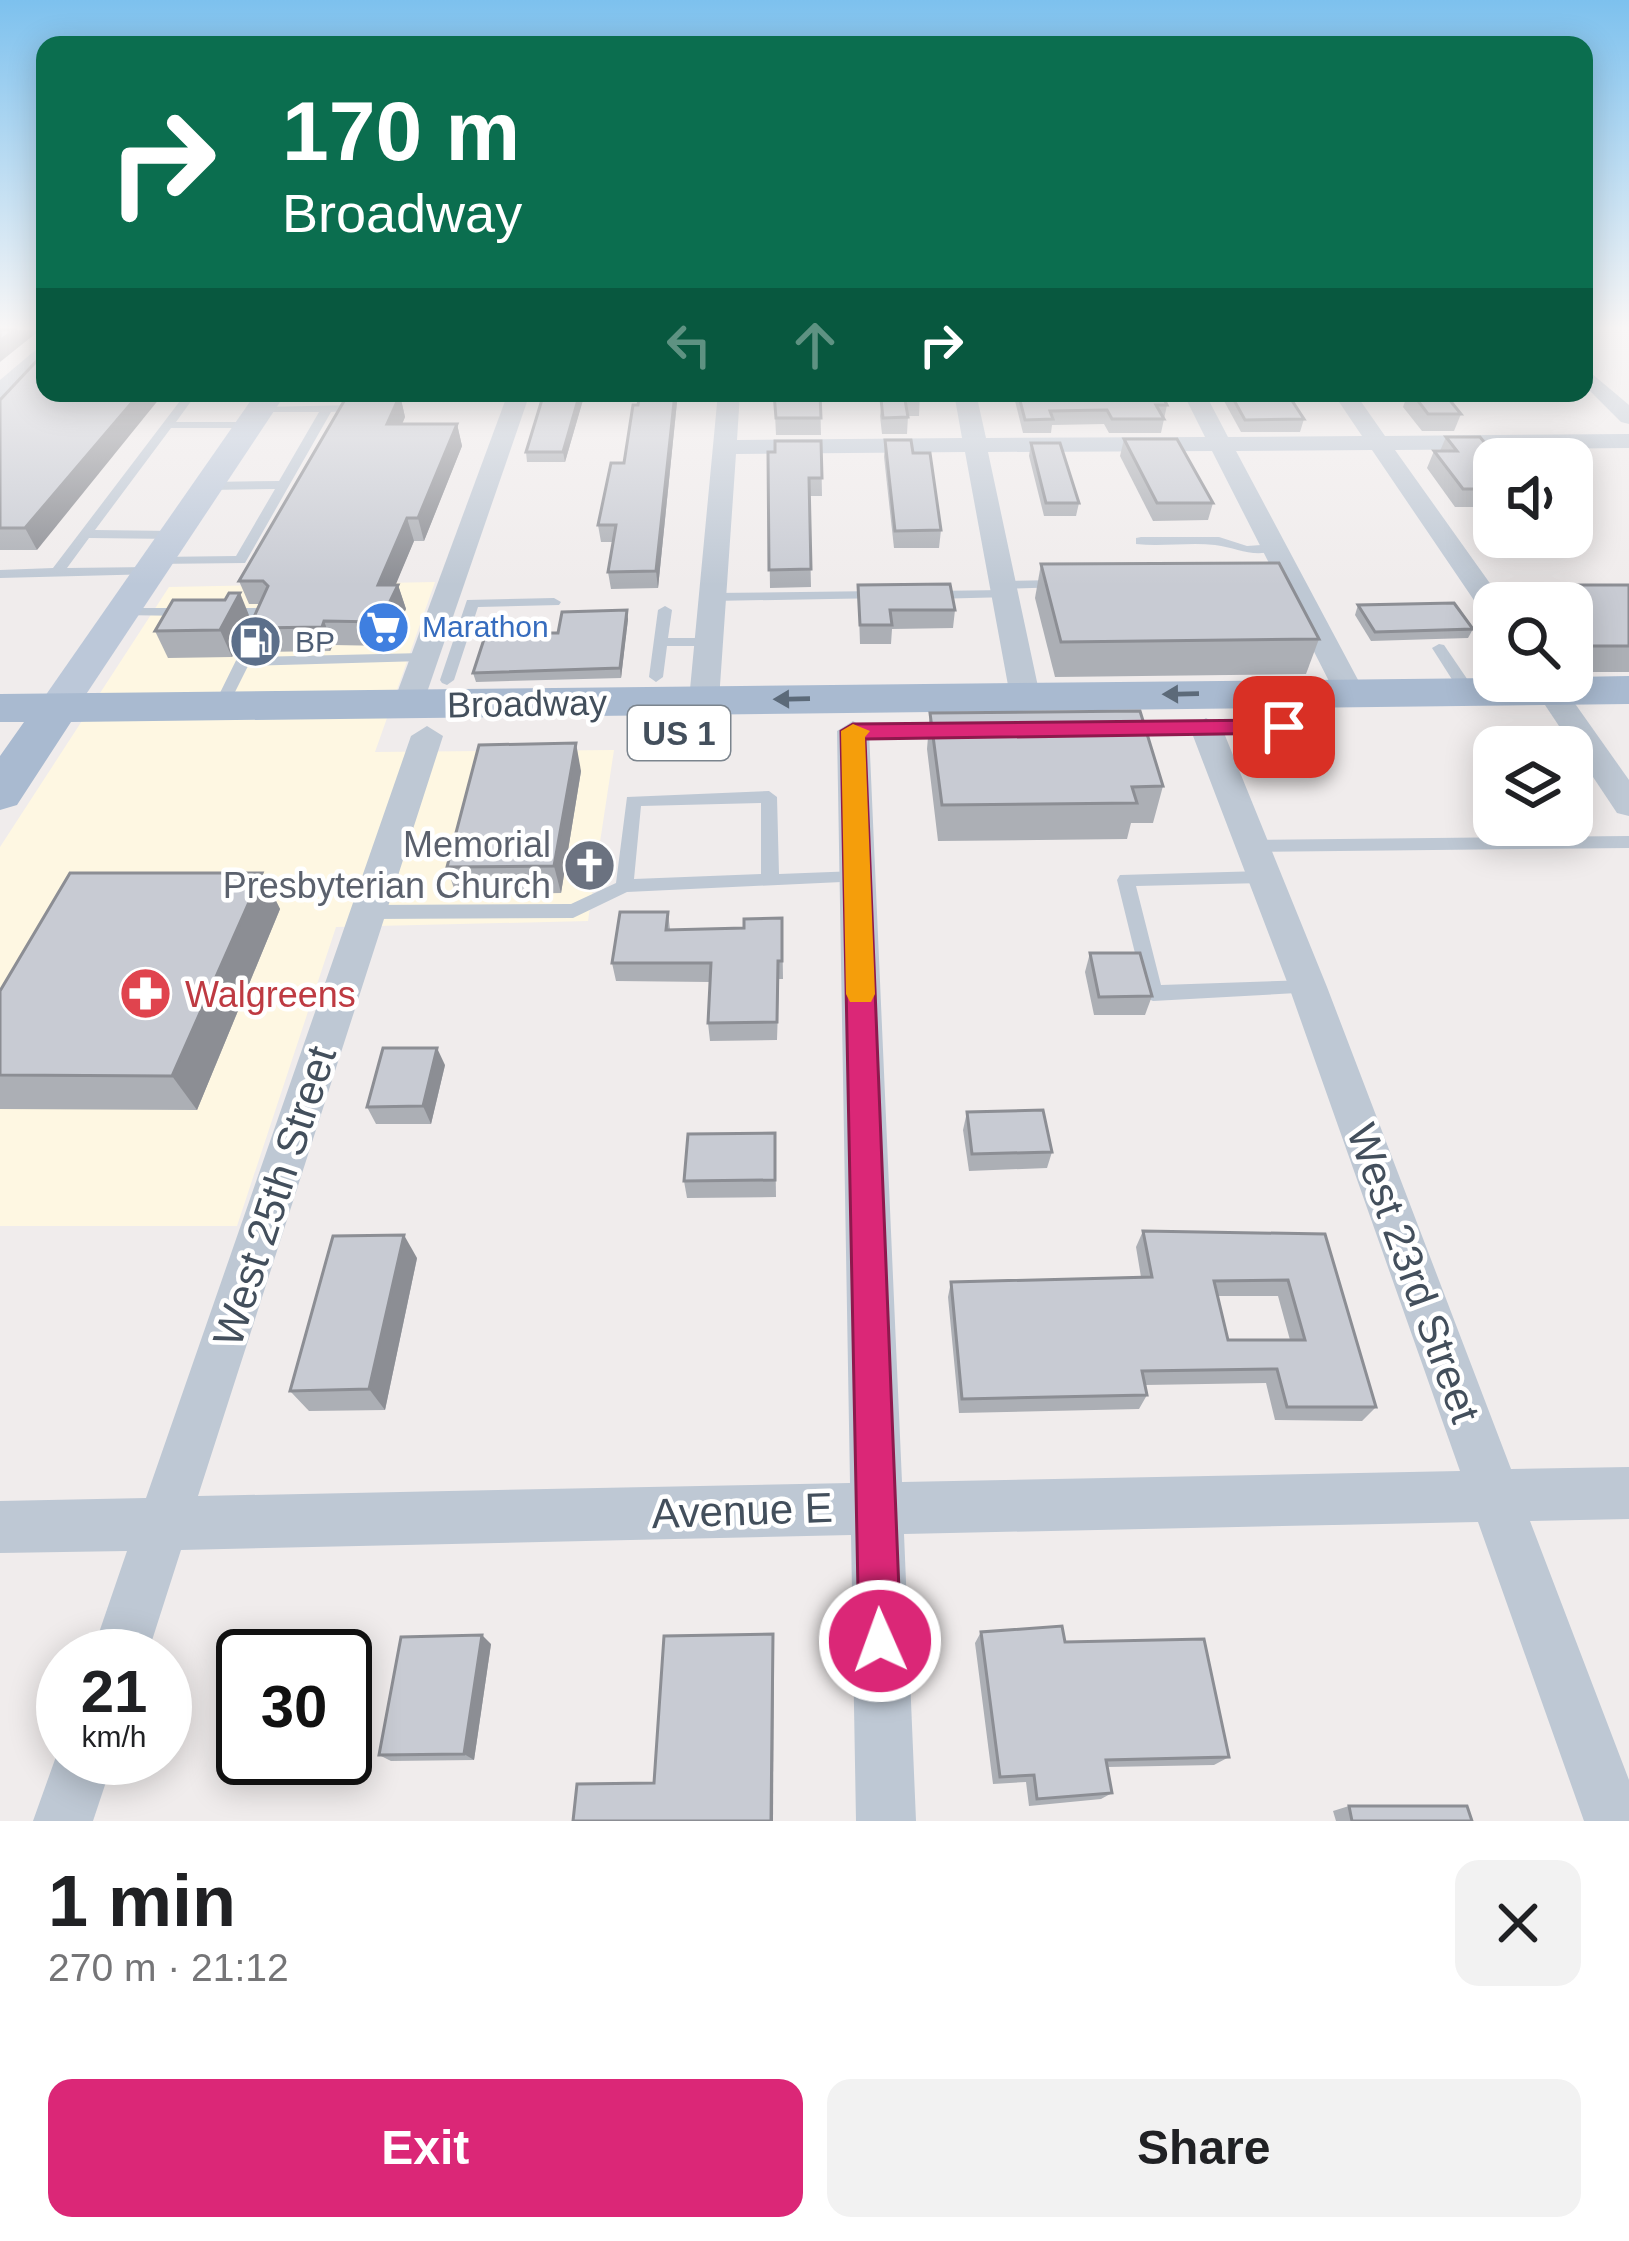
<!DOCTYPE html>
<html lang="en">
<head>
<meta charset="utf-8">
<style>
	body { margin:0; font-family:Arial,sans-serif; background:#f2f2f2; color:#202124; height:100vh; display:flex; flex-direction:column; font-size:45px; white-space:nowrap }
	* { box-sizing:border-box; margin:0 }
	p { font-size:39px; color:#757577 }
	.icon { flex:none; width:66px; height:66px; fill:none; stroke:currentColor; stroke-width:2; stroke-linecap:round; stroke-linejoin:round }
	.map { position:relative; height:1821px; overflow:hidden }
	.details { display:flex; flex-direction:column; background:#fff; flex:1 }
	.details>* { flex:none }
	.banner { position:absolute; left:36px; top:36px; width:1557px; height:366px; border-radius:24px; box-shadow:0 6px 30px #0003; background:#0b6e4f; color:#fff; overflow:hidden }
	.fabs { position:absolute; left:1473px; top:438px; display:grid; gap:24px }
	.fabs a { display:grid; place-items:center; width:120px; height:120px; border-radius:24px; background:#fff; box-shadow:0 6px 30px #0003; font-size:60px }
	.speed { position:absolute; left:36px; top:1629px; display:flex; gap:24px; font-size:60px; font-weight:700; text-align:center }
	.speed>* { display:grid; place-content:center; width:156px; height:156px; border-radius:50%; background:#fff; box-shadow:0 6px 30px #0003; line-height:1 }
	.speed small { font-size:30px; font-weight:400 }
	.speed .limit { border:6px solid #111; border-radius:18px; background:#fff; color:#111 }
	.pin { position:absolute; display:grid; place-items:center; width:102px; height:102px; color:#fff; margin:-51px; border-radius:24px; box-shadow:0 6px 18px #0006 }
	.me { position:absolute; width:132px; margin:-66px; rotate:358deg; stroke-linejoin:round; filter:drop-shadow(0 0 9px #0008) }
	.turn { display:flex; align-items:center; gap:42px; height:252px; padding:0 48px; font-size:54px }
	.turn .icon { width:156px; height:156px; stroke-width:2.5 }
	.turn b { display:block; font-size:84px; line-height:102px }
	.lanes { display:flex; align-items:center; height:114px; padding:0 48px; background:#0003; justify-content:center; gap:60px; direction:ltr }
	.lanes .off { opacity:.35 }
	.round { display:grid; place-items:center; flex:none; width:126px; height:126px; border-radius:24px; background:#f2f2f2 }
	.overview { display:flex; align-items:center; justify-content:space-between; height:204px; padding:0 48px }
	h1 { font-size:72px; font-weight:800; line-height:90px }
	.button { display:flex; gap:24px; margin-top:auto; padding:24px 48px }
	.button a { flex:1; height:138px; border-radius:24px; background:#db2777; color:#fff; font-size:48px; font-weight:800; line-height:138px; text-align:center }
	.button a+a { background:#f2f2f2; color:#202124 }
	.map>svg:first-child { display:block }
</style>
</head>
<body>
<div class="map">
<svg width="1629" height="1821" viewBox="0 0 1629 1821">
	<rect width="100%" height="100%" fill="#f0ecec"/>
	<polygon fill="#fef7e2" points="435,582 375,752 614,750 588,921 336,927 237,1226 0,1226 0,847 169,587"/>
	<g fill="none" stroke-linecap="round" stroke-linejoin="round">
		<g fill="#bec8d4" fill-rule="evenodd">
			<polygon points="186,393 197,393 176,422 249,422 255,425 249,428 171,428 95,530 175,531 181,535 175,539 89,538 67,568 151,567 158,571 156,574 0,578 0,570 53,568"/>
			<polygon points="359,405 363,406 363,410 331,412 245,563 152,564 150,561 157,557 236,556 275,489 208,490 202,486 208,482 279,481 319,412 260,412 256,411 256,407"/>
			<path d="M1141,537H1219L1247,546L1274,544L1281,548C1255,560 1240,548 1215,545C1189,542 1162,547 1136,544V538Z"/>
			<polygon points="1059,580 1064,581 1064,587 1003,589 996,585 1003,581"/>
			<polygon points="1005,590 1010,591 1010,597 932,599 925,595 932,591"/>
			<polygon points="880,591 885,592 885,598 712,601 705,597 712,593"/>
			<polygon points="554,598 561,602 559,605 478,607 454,680 447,685 442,683 440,680 467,600"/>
			<polygon points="665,606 672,610 668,638 708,638 715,642 708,646 667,646 663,677 656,682 649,677 658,610"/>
			<polygon points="123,608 188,608 195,612 188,616 118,615 116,612"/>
			<polygon points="267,608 274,612 252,657 423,653 430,657 423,661 248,666 226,710 216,710 213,707 258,616 228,616 221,612 228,608"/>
			<polygon points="1439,644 1444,645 1476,692 1473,695 1463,695 1460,692 1432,648"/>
			<path d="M769,791L777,797L779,874L857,871L866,877L863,881L627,892L573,918L368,919L359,912L368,905L571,904L616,883L627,797ZM761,803V874L634,879L641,806Z"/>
			<polygon points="1629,836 1629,848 1251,852 1242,846 1251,840"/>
			<polygon points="1263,871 1272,877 1263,883 1136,886 1161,985 1308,980 1315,982 1318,987 1315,992 1153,1001 1146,998 1117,880 1120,875"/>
		</g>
		<g fill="#bec8d4" fill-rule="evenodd">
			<polygon points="45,342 45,360 0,399 0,380"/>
			<polygon points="1584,367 1629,405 1629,424 1621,422 1584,385"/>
			<polygon points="508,393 530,393 423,704 408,714 397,711 393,704"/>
			<polygon points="718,393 740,393 737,440 962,438 954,393 976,393 986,438 1205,437 1183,393 1205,393 1228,437 1362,436 1333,393 1355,393 1385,436 1629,434 1629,448 1395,450 1504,603 1494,603 1494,617 1484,615 1372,450 1236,451 1365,693 1350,702 1335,693 1212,451 988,452 1040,696 1025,705 1010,696 965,452 736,454 719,700 704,709 689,700"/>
			<polygon points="1529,681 1559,681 1629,780 1629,816 1617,813"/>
			<polygon points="1206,718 1222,728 1327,987 1511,1469 1629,1467 1629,1519 1530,1521 1629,1780 1629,1821 1584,1821 1478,1522 904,1534 916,1821 856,1821 851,1535 181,1550 147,1656 91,1656 127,1551 0,1553 0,1501 146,1498 411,736 427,726 443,736 198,1496 850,1483 837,731 853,721 869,731 902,1482 1460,1471 1289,987 1190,728"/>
			<polygon points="63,1737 63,1758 114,1758 93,1821 33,1821"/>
		</g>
		<polygon fill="#bcc8d9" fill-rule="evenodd" points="256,393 286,393 71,717 57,721 43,717 37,708 43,699"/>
		<polygon fill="#a9bad0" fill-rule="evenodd" points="1629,676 1629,704 71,722 17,805 0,810 0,756 24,722 0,722 0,694 1494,678 1572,681 1572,677"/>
	</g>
	<g fill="#acafb5" fill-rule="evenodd">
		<polygon points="585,393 565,462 527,462 526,452"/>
		<polygon points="640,393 687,393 686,402 677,402 658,588 611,589 608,572 613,542 601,542 598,525 624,463"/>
		<polygon points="774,393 820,393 821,435 776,435"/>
		<polygon points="883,393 920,393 919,416 908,416 907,434 882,434 880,416"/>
		<polygon points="1013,393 1161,393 1167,405 1161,433 1109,433 1104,424 1052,425 1051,433 1023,433"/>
		<polygon points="1226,393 1287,393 1304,419 1300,432 1241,432 1224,401"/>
		<polygon points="1408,393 1444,393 1461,414 1454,431 1422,431 1403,407"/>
		<polygon points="400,395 405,417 402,424 457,424 462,446 424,541 414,541 395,585 398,585 406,609 388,646 333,645 330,651 259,652 249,628 260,604 249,604 239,581"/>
		<polygon points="0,400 37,550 0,550"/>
		<polygon points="1446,437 1494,459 1494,507 1455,507 1427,468 1434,451 1440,451"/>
		<polygon points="1124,439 1213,503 1208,520 1153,521 1120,456"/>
		<polygon points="885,440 913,453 941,530 939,548 894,548 884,457"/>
		<polygon points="821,441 822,496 809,496 811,587 770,588 768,452 775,452"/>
		<polygon points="1031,443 1079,503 1076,516 1044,516 1029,456"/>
		<polygon points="1041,564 1319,639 1306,674 1055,677 1035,598"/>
		<polygon points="858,585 955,610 953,628 892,629 891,644 860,644"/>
		<polygon points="1567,585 1629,585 1629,672 1575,672 1572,668 1572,603 1550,603 1553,597 1561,597"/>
		<polygon points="1358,605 1473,629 1468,638 1371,641 1355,615"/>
		<polygon points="628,619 621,678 476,682 473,673 558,633"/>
		<polygon points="251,620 232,657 168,658 155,631"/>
		<polygon points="930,713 1163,786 1153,823 1131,823 1127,839 938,841 927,749"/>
		<polygon points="581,771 561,893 456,895 447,867"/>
		<polygon points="262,873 280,909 197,1110 0,1109 0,991"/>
		<polygon points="668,912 670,930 744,928 782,918 783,979 779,979 777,1040 710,1041 708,1023 710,982 616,981 612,963"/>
		<polygon points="1090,953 1152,996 1145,1015 1094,1015 1085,972"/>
		<polygon points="445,1065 431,1124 376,1124 367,1107"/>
		<polygon points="967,1112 1052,1152 1047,1168 969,1171 963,1130"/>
		<polygon points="775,1133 776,1197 687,1198 684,1181"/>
		<path d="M1143,1231L1325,1234L1376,1407L1362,1421L1275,1420L1266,1383L1145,1385L1147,1395L1139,1409L959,1413L948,1297L951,1282L1141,1277L1136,1247ZM1217,1296H1278L1290,1340H1228Z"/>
		<polygon points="417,1258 385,1410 309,1411 290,1391"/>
		<polygon points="981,1632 1065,1642 1229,1757 1214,1765 1107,1767 1112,1793 1101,1799 1029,1806 1026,1782 993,1784 975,1643"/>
		<polygon points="491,1644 474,1760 391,1761 379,1755"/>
		<polygon points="1349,1806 1472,1821 1336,1821 1333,1811"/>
	</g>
	<g fill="#8c8e94">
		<polygon points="14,330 40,330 0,362 0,341"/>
		<polygon points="140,393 164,393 37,550 25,528"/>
		<polygon points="580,393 585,393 565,462 563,452"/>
		<polygon points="675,393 677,402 658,588 656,571"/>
		<polygon points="400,395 405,417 393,446 387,424"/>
		<polygon points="457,424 462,446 424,541 418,518"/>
		<polygon points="407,518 414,541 386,608 378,585"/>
		<polygon points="398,585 406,609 388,646 380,622"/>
		<polygon points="240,593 251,620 232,657 220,630"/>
		<polygon points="627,610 628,619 621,678 620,668"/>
		<polygon points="324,621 333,645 330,651 322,627"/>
		<polygon points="576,743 581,771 561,893 554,866"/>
		<polygon points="262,873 280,909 197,1110 172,1076"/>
		<polygon points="437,1048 445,1065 431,1124 423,1106"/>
		<polygon points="404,1235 417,1258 385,1410 369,1389"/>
		<polygon points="773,1634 774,1648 773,1821 771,1821"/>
		<polygon points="482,1635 491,1644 474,1760 464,1754"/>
	</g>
	<g fill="#c8cbd3" stroke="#8c8e94" stroke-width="3" fill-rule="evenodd">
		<polygon points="0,330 14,330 0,341"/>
		<polygon points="45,352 45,393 140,393 25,528 0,528 0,400"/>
		<polygon points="544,393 580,393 563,452 526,452"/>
		<polygon points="640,393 675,393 656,571 608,572 616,525 598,525 611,463 624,463 633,405 638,405"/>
		<polygon points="774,393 820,393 821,418 776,418"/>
		<polygon points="885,393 920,393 920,400 905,400 908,417 883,418 881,399 886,399"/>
		<polygon points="1018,393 1161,393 1167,405 1156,405 1164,419 1112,419 1107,410 1050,411 1053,419 1025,420"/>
		<polygon points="1230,393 1287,393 1304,419 1245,420"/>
		<polygon points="1412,393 1444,393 1461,414 1428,414"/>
		<polygon points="400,395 387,424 457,424 418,518 407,518 378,585 398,585 380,622 324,621 322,627 249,628 268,586 263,581 239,581 347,396"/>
		<polygon points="1446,437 1480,437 1498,459 1494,459 1494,489 1463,489 1434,451 1457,451"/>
		<polygon points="1124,439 1177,439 1213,503 1157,503"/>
		<polygon points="885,440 911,440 913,453 930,453 941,530 895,531"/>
		<polygon points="775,441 821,441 822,478 809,478 811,569 769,570 768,452 775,452"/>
		<polygon points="1031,443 1060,443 1079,503 1046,503"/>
		<polygon points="1279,563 1319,639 1061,642 1041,564"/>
		<polygon points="950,584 955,610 890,610 892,625 860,625 858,585"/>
		<polygon points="1567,585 1629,585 1629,646 1591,646 1572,621 1572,603 1558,603 1553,597 1576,597"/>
		<polygon points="229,593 240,593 220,630 155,631 173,600 225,600"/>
		<polygon points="1454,603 1473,629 1375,632 1358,605"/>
		<polygon points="627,610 620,668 473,673 486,633 558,633 562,612"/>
		<polygon points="1140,711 1163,786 1132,787 1137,803 942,805 930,713"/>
		<polygon points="576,743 554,866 447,867 479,745"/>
		<polygon points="70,873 262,873 172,1076 0,1075 0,991"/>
		<polygon points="620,912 668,912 666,930 744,928 744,919 782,918 782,961 778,961 777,1022 708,1023 711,963 612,963"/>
		<polygon points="1090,953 1140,953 1152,996 1099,997"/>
		<polygon points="383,1048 437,1048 423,1106 367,1107"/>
		<polygon points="1043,1110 1052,1152 972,1154 967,1112"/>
		<polygon points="775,1133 775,1180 684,1181 688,1134"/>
		<path d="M1143,1231L1325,1234L1376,1407H1287L1277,1369L1142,1371L1147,1395L962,1399L951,1282L1152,1277ZM1288,1280L1305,1340H1228L1214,1281Z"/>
		<polygon points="404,1235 369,1389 290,1391 333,1236"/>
		<polygon points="1062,1626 1065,1642 1204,1639 1229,1757 1106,1760 1112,1793 1037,1799 1034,1775 1000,1777 981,1632"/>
		<polygon points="773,1634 771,1821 573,1821 577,1784 654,1783 664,1636"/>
		<polygon points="482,1635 464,1754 379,1755 401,1637"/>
		<polygon points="1349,1806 1467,1806 1472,1821 1352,1821"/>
	</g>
	<defs><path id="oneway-solid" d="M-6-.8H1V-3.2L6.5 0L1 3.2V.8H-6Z" transform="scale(3)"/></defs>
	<g fill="#5c6a79">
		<use href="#oneway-solid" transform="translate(1181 694) rotate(179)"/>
		<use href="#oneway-solid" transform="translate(792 699) rotate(179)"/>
	</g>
	<linearGradient id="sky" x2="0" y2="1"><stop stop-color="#7dc1ee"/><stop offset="0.56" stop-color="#f8f6f6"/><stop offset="1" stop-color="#f8f6f6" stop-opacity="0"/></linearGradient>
	<rect width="1629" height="585" fill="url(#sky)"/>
	<polygon fill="#db2777" stroke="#8e194d" stroke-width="3" points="1284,720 1292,722 1292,733 865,739 901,1641 895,1656 880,1662 865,1656 859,1641 841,731 853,724"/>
	<polygon fill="#f59e0b" points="853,724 870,731 865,737 875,994 871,1002 850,1002 846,994 841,731"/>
	<defs>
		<symbol id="supermarket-disc" viewBox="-11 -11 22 22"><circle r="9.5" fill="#3f7fe0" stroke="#fff"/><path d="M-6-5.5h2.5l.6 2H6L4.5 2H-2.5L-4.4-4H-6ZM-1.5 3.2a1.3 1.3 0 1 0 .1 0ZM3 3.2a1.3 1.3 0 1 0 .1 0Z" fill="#fff"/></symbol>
		<symbol id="fuel-disc" viewBox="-11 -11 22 22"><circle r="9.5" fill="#5c6f8a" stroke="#fff"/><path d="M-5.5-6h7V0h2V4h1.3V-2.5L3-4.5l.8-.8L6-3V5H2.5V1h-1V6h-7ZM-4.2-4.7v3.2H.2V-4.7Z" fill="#fff"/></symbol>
		<symbol id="church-disc" viewBox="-11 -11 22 22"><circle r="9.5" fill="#6b7280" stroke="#fff"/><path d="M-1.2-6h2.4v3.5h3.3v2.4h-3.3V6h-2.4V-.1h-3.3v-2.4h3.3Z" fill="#fff"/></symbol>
		<symbol id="pharmacy-disc" viewBox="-11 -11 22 22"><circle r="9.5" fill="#e0444e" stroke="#fff"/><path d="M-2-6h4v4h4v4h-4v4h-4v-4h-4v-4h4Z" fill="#fff"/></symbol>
	</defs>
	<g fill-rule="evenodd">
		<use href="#supermarket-disc" x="354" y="598" width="59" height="59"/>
		<use href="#fuel-disc" x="226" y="612" width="59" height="59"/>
		<use href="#church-disc" x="560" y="836" width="59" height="59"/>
		<use href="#pharmacy-disc" x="116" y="964" width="59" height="59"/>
	</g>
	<g text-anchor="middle" stroke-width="9" stroke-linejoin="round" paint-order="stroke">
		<g font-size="30" fill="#366cbe" stroke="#fff" text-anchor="start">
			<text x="422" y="637">Marathon</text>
		</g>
		<g font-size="30" fill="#4e5e75" stroke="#fff" text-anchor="start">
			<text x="295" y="652">BP</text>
		</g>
		<rect fill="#fff" stroke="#7b848d" stroke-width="3" x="628" y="706" width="102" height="54" rx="9"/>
		<g font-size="33" font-weight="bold" fill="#434f5c">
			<text x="679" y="745">US 1</text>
		</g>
		<g font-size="36" fill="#434f5c" stroke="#fff">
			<text transform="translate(527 703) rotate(-1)" y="13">Broadway</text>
		</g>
		<g font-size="36" fill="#5b616d" stroke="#fff" text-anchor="end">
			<text x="551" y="857">Memorial<tspan x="551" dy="41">Presbyterian Church</tspan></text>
		</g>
		<g font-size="36" fill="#be3a42" stroke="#fff" text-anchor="start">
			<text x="185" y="1007">Walgreens</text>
		</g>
		<g font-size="42" fill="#434f5c" stroke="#fff">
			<text transform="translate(274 1196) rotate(-72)" y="15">West 25th Street</text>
			<text transform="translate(1414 1273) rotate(70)" y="15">West 23rd Street</text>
			<text transform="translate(742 1510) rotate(-2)" y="15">Avenue E</text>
		</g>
	</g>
</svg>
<div class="fabs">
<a><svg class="icon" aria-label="sound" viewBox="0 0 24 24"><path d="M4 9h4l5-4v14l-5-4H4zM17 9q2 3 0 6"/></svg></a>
<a><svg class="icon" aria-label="search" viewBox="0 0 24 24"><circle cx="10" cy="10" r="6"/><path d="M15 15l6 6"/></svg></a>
<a><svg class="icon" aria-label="layers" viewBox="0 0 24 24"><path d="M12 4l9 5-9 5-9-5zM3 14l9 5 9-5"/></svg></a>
</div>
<div class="speed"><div>21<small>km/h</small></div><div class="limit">30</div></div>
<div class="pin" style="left:1284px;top:727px;background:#d93025"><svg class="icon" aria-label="arrive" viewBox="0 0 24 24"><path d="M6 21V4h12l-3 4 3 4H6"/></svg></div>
<svg class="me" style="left:880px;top:1641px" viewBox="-20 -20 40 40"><circle r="17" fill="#db2777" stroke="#fff" stroke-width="3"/><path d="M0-11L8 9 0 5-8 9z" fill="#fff"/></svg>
<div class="banner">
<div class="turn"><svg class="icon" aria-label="right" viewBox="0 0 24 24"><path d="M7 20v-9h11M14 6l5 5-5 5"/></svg><div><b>170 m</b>Broadway</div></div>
<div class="lanes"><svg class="icon off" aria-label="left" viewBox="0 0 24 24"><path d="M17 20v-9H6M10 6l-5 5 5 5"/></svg><svg class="icon off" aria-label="ahead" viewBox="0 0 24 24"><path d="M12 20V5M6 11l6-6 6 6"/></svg><svg class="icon" aria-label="right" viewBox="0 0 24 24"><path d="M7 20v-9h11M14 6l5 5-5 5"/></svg></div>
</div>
</div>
<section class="details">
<div class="overview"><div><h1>1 min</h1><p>270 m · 21:12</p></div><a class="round"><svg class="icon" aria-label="close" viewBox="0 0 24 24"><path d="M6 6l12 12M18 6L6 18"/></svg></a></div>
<div class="button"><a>Exit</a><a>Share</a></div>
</section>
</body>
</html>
